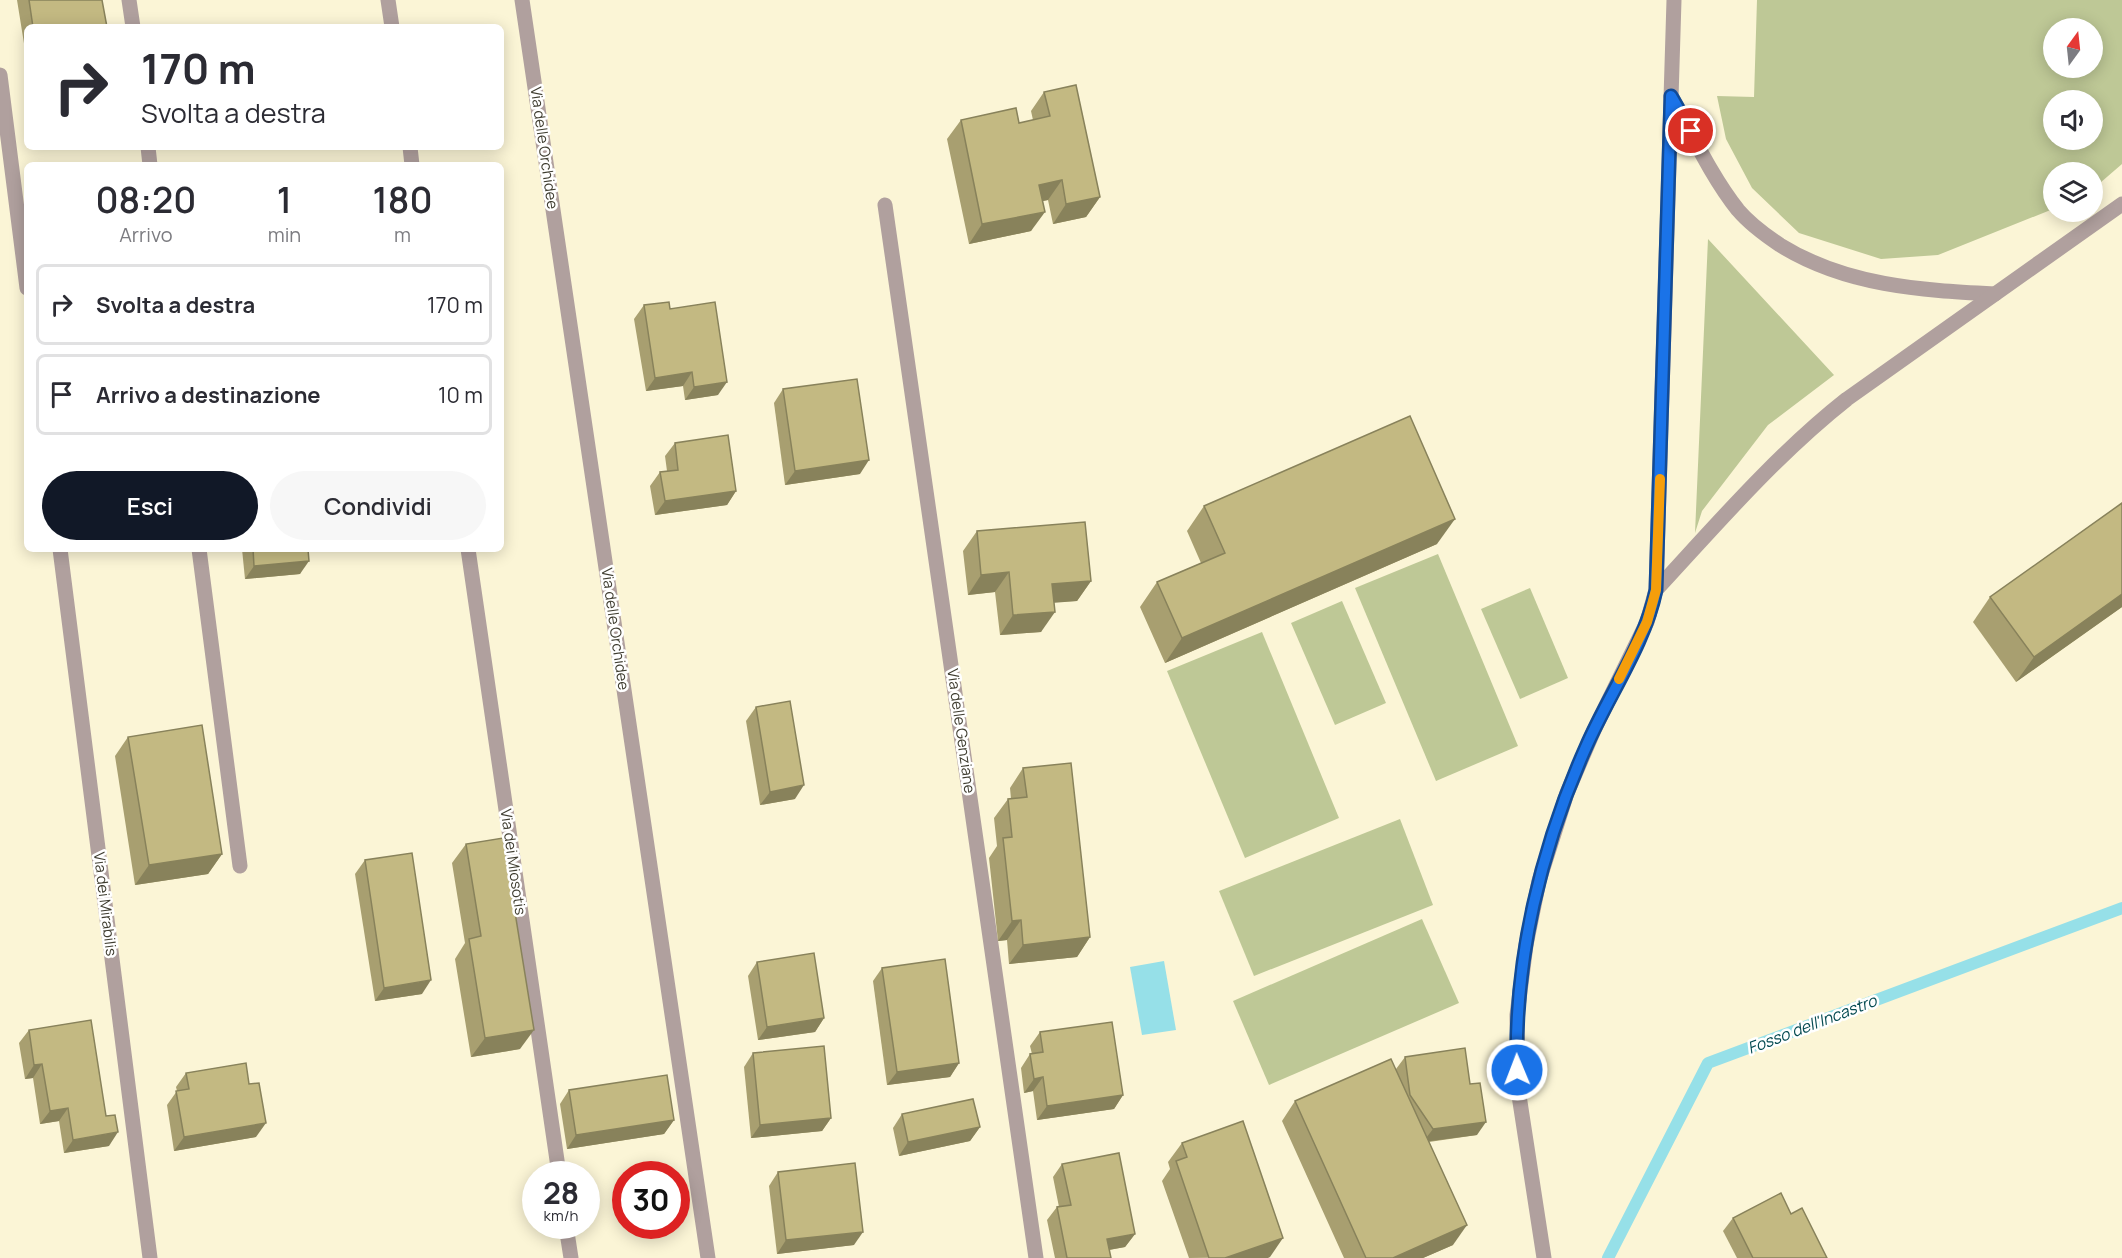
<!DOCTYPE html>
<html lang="it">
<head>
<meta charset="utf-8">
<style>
	body { margin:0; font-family:Manrope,sans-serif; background:#f7f7f7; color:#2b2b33; height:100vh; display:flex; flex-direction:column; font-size:22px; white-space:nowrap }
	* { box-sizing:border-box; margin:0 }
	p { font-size:20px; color:#7c7c81 }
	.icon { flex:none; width:33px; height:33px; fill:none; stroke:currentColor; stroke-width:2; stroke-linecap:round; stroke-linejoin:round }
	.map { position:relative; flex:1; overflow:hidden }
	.details { position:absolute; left:24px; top:162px; width:480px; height:390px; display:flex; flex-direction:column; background:#fff; border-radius:9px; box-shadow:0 3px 15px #0003 }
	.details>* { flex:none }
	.banner { position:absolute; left:24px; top:24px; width:480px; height:126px; border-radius:9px; box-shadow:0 3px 15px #0003; background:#fff; color:#2b2b33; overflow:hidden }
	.needle { width:39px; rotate:15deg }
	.buttons { position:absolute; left:2043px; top:18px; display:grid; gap:12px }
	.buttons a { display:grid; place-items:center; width:60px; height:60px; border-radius:50%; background:#fff; box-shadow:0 3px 15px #0003; font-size:30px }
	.speed { position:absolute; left:522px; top:1161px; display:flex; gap:12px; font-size:30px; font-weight:700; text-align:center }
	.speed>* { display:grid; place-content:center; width:78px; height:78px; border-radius:50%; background:#fff; box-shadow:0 3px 15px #0003; line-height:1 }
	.speed small { font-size:15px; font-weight:400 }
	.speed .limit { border:9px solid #d22; background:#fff; color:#111 }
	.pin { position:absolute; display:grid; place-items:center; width:51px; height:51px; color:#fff; margin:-26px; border:3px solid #fff; border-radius:50%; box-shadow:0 2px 6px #0007 }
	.me { position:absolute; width:66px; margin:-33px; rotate:359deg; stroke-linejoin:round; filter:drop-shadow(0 0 4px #0008) }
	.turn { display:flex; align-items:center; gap:21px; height:126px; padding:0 18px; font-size:27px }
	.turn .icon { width:78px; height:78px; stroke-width:2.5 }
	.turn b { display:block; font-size:42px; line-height:51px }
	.eta { display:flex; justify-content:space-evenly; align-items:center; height:102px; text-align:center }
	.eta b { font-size:36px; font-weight:600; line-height:42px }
	.cta { display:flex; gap:12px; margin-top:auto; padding:12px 18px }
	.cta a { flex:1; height:69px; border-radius:36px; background:#111827; color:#fff; font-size:24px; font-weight:600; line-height:69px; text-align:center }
	.cta a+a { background:#f7f7f7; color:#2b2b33 }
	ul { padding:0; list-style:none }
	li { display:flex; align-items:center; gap:18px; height:81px; margin:0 12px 9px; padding:0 6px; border:3px solid #e1e1e2; border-radius:9px }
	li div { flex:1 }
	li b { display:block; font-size:22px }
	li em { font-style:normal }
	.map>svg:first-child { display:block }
</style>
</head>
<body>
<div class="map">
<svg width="2122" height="1258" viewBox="0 0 2122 1258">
	<rect width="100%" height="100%" fill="#fbf5d6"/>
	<g fill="#bec896" fill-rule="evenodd">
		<path d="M1757,0H2122V164L2093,189L2092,172H2054L2053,209L1938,255L1881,259L1799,233L1752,188L1726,139L1717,96L1754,97ZM2092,28V68H2054V28ZM2092,100V140H2054V100Z"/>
		<polygon points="1708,239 1834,375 1768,425 1702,511 1695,533"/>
		<polygon points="1438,554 1518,746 1436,781 1355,588"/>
		<polygon points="1530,588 1568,678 1520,699 1481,609"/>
		<polygon points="1342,601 1386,703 1335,725 1291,623"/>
		<polygon points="1262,632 1339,818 1245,858 1167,671"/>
		<polygon points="1400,819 1433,905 1254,976 1219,891"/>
		<polygon points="1422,919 1459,1003 1269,1085 1233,1001"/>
	</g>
	<polygon fill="#96e0e8" points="1164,961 1176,1030 1142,1035 1130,967"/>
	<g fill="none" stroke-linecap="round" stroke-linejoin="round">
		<polyline stroke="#96e0e8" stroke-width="12" points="1608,1258 1708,1063 2122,908"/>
		<g stroke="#b0a09e" stroke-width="15">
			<polyline points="129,0 133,27"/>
			<polyline points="148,147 150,165"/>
			<polyline points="199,549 240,866"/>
		</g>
		<g stroke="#b0a09e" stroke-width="15">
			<polyline points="388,0 392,27"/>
			<polyline points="522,0 708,1258"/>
			<polyline points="0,75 27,288"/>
			<path d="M1671,96C1692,134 1711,176 1738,210C1749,223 1765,235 1780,245C1846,286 1920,290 1995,294"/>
			<polyline points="410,147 412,165"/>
			<polyline points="885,205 1036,1258"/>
			<polyline points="60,549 150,1258"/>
			<polyline points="468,549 559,1174"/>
			<path d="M1656,590C1717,524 1776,455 1847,399L2122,204"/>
			<polyline points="566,1226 571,1258"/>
			<polyline points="1544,1258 1518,1089 1517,1015 1526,945 1539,881 1567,793 1594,730 1647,622 1656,590 1674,0"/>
		</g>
	</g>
	<g fill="#a89f70">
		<polygon points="17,0 102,0 107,27 27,27 27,62"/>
		<polygon points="1044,92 1100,197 1086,217 1053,224 1048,200 1043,201 1031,231 969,244 947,139 961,120 1019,123 1033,120 1031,111"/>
		<polygon points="644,305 670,309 718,395 685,400 683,386 646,391 634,319"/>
		<polygon points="783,389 860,474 785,485 774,403"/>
		<polygon points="675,443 736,491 727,505 655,515 650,486 660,472 667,471 665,456"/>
		<polygon points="1204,506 1437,544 1165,663 1140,607 1157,582 1201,563 1187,531"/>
		<polygon points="977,531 1091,581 1077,601 1054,602 1041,632 1000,635 995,592 968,595 963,551"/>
		<polygon points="242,549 308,549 300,574 245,579"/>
		<polygon points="1990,597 2122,607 2016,682 1973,622"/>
		<polygon points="756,707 795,799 760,805 746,721"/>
		<polygon points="128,737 222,854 208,874 135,885 115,756"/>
		<polygon points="1023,768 1090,937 1077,957 1009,964 1007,940 998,941 989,858 997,846 994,818 1008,799 1011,799 1010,788"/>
		<polygon points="466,844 520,1049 471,1057 455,959 465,943 452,863"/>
		<polygon points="365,860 422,994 375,1001 355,874"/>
		<polygon points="757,962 824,1018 815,1032 758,1040 748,976"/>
		<polygon points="882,968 959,1063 950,1077 887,1085 873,981"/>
		<polygon points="29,1030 109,1146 64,1153 59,1121 40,1124 33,1078 25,1079 19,1043"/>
		<polygon points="1040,1032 1123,1095 1114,1109 1037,1120 1033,1091 1024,1093 1021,1068 1030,1054 1032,1054 1030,1046"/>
		<polygon points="753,1053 831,1118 822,1131 751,1138 744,1067"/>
		<polygon points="1405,1057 1477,1135 1429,1142 1453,1245 1423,1258 1344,1258 1282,1121 1295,1101 1396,1069"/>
		<polygon points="186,1073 256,1137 174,1151 167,1105 177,1091 176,1087"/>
		<polygon points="569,1090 674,1120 664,1134 567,1149 560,1104"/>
		<polygon points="902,1114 980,1127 970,1141 899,1156 893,1128"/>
		<polygon points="1182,1143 1270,1257 1189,1258 1162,1181 1170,1169 1168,1162"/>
		<polygon points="1062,1164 1135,1234 1125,1247 1109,1250 1111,1258 1055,1258 1047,1220 1057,1207 1059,1207 1053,1177"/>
		<polygon points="778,1172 854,1245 777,1254 769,1186"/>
		<polygon points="1733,1218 1827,1258 1737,1258 1723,1231"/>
	</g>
	<g fill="#88825b">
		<polygon points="1062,180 1048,200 1026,204 1039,185"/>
		<polygon points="1100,197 1086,217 1053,224 1066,204"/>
		<polygon points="1045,212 1031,231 969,244 982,224"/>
		<polygon points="692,372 683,386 646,391 655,378"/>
		<polygon points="727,382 718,395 685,400 694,387"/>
		<polygon points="869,460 860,474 785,485 795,471"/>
		<polygon points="736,491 727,505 655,515 665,501"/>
		<polygon points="1455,519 1437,544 1165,663 1182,638"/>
		<polygon points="309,561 300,574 245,579 254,566"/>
		<polygon points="1009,572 995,592 968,595 981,575"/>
		<polygon points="1091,581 1077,601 1039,604 1052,584"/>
		<polygon points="2122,594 2122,607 2016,682 2034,657"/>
		<polygon points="1055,612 1041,632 1000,635 1013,615"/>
		<polygon points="804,785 795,799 760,805 770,792"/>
		<polygon points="222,854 208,874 135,885 149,865"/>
		<polygon points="1021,920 1007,940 998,941 1012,921"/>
		<polygon points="1090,937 1077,957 1009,964 1023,945"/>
		<polygon points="431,980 422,994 375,1001 384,988"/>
		<polygon points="824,1018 815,1032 758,1040 767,1027"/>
		<polygon points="534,1030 520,1049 471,1057 485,1038"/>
		<polygon points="959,1063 950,1077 887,1085 897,1072"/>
		<polygon points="42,1064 33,1078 25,1079 34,1065"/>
		<polygon points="1043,1077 1033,1091 1024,1093 1034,1079"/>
		<polygon points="1123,1095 1114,1109 1037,1120 1047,1106"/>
		<polygon points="68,1108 59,1121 40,1124 50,1111"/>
		<polygon points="831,1118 822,1131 751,1138 760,1125"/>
		<polygon points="674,1120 664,1134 567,1149 576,1135"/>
		<polygon points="1486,1122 1477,1135 1423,1142 1433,1129"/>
		<polygon points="266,1123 256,1137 174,1151 184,1137"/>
		<polygon points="980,1127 970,1141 899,1156 908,1142"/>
		<polygon points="118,1132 109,1146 64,1153 73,1140"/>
		<polygon points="1467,1225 1453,1245 1423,1258 1393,1258"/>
		<polygon points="863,1232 854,1245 777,1254 786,1240"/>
		<polygon points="1135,1234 1125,1247 1097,1252 1107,1239"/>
		<polygon points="1283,1238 1270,1257 1268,1258 1225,1258"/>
	</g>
	<g fill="#c3b982" stroke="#88825b" stroke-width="1.5">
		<polygon points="29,0 102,0 107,27 33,27"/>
		<polygon points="1076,85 1100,197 1066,204 1062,180 1039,185 1045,212 982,224 961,120 1016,108 1019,123 1050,116 1044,92"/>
		<polygon points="669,302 670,309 715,302 727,382 694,387 692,372 655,378 644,305"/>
		<polygon points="857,379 869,460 795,471 783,389"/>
		<polygon points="1410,416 1455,519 1182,638 1157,582 1225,553 1204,506"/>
		<polygon points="728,435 736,491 665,501 660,472 678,470 675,443"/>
		<polygon points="2122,503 2122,594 2034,657 1990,597"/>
		<polygon points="1085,522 1091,581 1052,584 1055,612 1013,615 1009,572 981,575 977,531"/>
		<polygon points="253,549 308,549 309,561 254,566"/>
		<polygon points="790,701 804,785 770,792 756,707"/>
		<polygon points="202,725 222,854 149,865 128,737"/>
		<polygon points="1071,763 1090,937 1023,945 1021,920 1012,921 1003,838 1012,837 1008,799 1027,797 1023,768"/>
		<polygon points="503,838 534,1030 485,1038 469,939 481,936 466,844"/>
		<polygon points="412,853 431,980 384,988 365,860"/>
		<polygon points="814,953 824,1018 767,1027 757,962"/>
		<polygon points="945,959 959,1063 897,1072 882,968"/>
		<polygon points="91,1020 106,1116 115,1115 118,1132 73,1140 68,1108 50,1111 42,1064 34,1065 29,1030"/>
		<polygon points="1112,1022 1123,1095 1047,1106 1043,1077 1034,1079 1030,1054 1043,1052 1040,1032"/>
		<polygon points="824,1046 831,1118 760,1125 753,1053"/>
		<polygon points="1465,1048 1470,1084 1480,1083 1486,1122 1433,1129 1410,1095 1405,1057"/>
		<polygon points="1391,1059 1467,1225 1393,1258 1366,1258 1295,1101"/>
		<polygon points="246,1063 249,1084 259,1083 266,1123 184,1137 176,1091 189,1089 186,1073"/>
		<polygon points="667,1075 674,1120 576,1135 569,1090"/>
		<polygon points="973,1099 980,1127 908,1142 902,1114"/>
		<polygon points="1243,1121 1283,1238 1225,1258 1209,1258 1176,1161 1187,1157 1182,1143"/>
		<polygon points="1119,1153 1135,1234 1107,1239 1111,1258 1067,1258 1057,1207 1071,1205 1062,1164"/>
		<polygon points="855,1163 863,1232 786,1240 778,1172"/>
		<polygon points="1781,1193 1791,1214 1802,1208 1827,1258 1753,1258 1733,1218"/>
	</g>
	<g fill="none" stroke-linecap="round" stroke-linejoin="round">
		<defs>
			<path id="route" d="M1517,1070C1514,959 1541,848 1586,747C1608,696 1645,644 1656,590L1671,96L1691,131"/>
		</defs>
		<use href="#route" stroke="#114b97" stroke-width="15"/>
		<use href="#route" stroke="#1a73e8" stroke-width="10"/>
		<polyline stroke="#f59e0b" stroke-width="10" points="1619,679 1647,622 1656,590 1660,479"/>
	</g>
	<g text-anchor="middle" stroke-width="5" stroke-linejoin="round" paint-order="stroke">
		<g font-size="15" fill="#3e3c2f" stroke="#fff">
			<text transform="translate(544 148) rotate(82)" y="5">Via delle Orchidee</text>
			<text transform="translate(615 629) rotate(82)" y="5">Via delle Orchidee</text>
			<text transform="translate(961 731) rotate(82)" y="5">Via delle Genziane</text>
			<text transform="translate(513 862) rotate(82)" y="5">Via dei Miosotis</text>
			<text transform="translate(105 904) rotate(83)" y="5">Via dei Mirabilis</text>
		</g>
		<g font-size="16" font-style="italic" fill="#044a51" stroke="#fff">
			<text transform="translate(1812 1024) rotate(-21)" y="6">Fosso dell'Incastro</text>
		</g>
	</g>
</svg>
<div class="buttons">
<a><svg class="needle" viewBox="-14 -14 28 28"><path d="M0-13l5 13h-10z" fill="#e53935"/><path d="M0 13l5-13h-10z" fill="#7c7c81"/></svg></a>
<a><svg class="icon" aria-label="sound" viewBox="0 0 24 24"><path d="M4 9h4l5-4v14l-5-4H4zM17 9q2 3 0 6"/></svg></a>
<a><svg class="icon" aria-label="layers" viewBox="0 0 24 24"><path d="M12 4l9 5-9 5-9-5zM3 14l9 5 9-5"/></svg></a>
</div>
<div class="speed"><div>28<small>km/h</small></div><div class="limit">30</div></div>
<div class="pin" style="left:1691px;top:131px;background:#d93025"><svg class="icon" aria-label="arrive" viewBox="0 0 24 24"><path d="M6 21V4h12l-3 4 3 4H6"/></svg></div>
<svg class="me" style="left:1517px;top:1070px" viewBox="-20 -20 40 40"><circle r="17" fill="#1a73e8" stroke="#fff" stroke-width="3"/><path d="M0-11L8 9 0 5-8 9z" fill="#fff"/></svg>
<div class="banner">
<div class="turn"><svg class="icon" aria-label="right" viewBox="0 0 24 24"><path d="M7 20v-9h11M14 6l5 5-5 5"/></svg><div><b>170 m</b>Svolta a destra</div></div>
</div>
<section class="details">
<div class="eta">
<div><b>08:20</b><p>Arrivo</p></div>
<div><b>1</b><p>min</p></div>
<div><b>180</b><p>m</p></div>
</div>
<ul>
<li><svg class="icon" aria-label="right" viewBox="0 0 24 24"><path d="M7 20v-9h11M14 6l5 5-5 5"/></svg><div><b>Svolta a destra</b></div><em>170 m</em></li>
<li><svg class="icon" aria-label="arrive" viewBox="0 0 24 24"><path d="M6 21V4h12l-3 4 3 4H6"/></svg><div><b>Arrivo a destinazione</b></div><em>10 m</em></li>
</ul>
<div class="cta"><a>Esci</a><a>Condividi</a></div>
</section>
</div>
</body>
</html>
